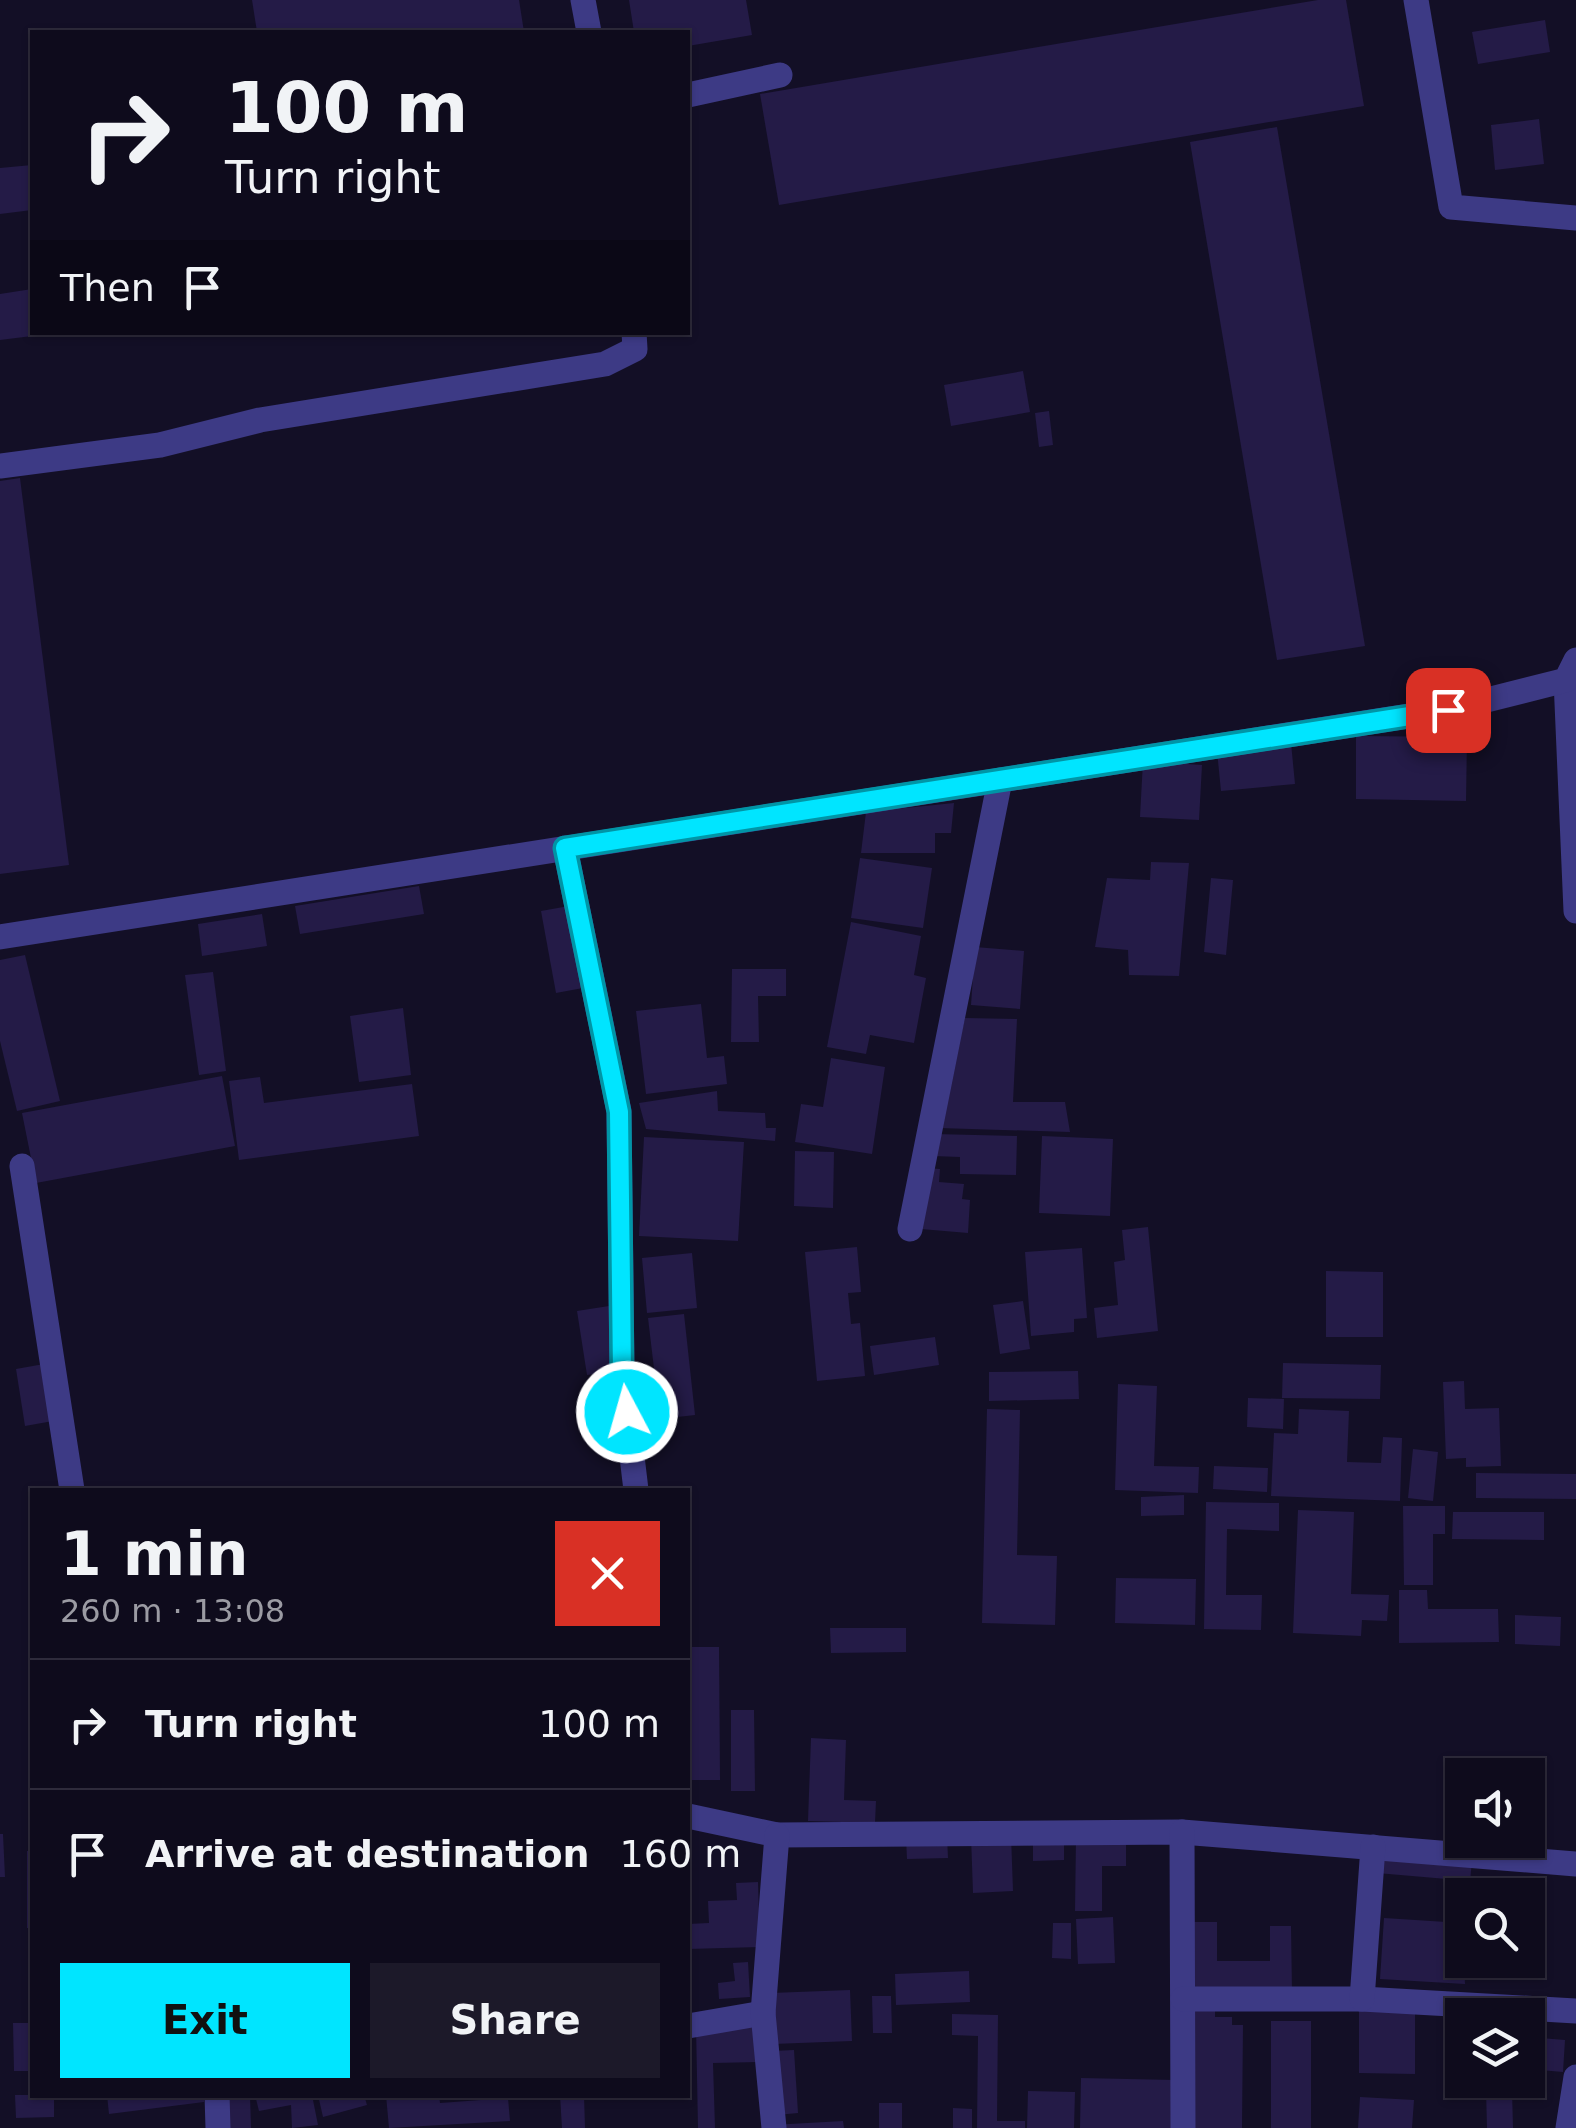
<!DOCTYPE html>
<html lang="en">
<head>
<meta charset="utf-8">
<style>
	body { margin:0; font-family:"DejaVu Sans",sans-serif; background:#1c1929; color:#f1f3f6; height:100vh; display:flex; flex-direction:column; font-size:38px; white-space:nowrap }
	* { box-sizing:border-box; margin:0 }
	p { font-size:32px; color:#9b9ba3 }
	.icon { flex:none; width:55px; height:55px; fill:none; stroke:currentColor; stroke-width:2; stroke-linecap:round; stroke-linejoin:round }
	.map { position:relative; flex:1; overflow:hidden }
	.details { position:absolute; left:30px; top:1488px; width:660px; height:610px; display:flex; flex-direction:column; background:#0e0b1c; border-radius:0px; box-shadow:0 2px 8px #0004,0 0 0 2px #2e2b3b }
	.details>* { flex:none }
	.top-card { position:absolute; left:30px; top:30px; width:660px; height:305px; border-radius:0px; box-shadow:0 2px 8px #0004,0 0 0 2px #2e2b3b; background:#0e0b1c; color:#f1f3f6; overflow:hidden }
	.fabs { position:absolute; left:1445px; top:1758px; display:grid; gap:20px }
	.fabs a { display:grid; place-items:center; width:100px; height:100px; border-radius:0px; background:#0e0b1c; box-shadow:0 2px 8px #0004,0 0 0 2px #2e2b3b; font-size:50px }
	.pin { position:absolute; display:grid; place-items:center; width:85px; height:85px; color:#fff; margin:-42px; border-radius:20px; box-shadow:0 5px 15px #0006 }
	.me { position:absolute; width:110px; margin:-55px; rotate:354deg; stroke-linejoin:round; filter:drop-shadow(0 0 8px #0008) }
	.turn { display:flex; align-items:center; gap:35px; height:210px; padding:0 30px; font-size:45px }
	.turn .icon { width:130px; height:130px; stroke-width:2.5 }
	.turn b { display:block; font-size:70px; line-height:85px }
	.then { display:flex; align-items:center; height:95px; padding:0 30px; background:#0003; gap:20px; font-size:38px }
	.round { display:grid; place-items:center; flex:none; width:105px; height:105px; border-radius:0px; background:#1c1929 }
	.head { display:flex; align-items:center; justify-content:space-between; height:170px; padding:0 30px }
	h1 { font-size:60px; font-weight:800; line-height:75px }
	.button { display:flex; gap:20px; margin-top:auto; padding:20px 30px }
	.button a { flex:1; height:115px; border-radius:0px; background:#00e5ff; color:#111; font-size:40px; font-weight:800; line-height:115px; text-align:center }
	.button a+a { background:#1c1929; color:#f1f3f6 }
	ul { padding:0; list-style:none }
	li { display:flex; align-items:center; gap:30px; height:130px; padding:0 30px; border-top:2px solid #2e2b3b }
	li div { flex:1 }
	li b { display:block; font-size:38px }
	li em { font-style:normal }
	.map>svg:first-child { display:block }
</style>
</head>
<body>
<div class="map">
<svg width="1576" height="2128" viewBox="0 0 1576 2128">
	<rect width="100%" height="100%" fill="#130f26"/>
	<g fill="#241b47">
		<polygon points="252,0 519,0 524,32 257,32"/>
		<polygon points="629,0 746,0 752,35 688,46 688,32 634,32"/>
		<polygon points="1318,0 1346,0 1364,106 779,205 760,94"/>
		<polygon points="1545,20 1550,52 1478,64 1472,32"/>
		<polygon points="1539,119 1544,164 1495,170 1491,125"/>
		<polygon points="1277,127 1365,646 1277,660 1190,142"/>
		<polygon points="32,165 32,210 0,214 0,168"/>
		<polygon points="32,289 32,336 0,340 0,294"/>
		<polygon points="1023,371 1030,412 951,426 944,385"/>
		<polygon points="1049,411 1053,445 1039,447 1035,413"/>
		<polygon points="20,478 69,865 0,874 0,481"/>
		<polygon points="1356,736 1467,737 1466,801 1356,799"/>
		<polygon points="1291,743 1295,784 1221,791 1217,751"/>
		<polygon points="1143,761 1202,765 1199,820 1140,817"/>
		<polygon points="954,803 951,833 935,833 935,853 861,853 866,812"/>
		<polygon points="860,858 932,868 923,928 851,918"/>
		<polygon points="1151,862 1189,863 1179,976 1129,975 1128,950 1095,947 1107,878 1150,880"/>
		<polygon points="1211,878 1233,880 1226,955 1204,952"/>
		<polygon points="419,886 424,914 300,934 295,906"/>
		<polygon points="569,906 583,988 556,993 541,911"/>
		<polygon points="262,914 267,946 202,956 198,924"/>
		<polygon points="851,922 921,936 914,975 926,978 914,1043 870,1035 866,1054 827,1047"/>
		<polygon points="975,947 1024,951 1020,1009 971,1005"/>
		<polygon points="25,955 60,1101 17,1111 0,1041 0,960"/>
		<polygon points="732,969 786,969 786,996 758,996 759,1042 731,1042"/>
		<polygon points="213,972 226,1071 199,1075 185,975"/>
		<polygon points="701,1004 707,1058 724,1056 727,1084 646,1094 636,1011"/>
		<polygon points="403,1008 411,1075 359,1082 350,1016"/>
		<polygon points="965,1018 1017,1019 1013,1102 1065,1102 1070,1132 939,1128"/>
		<polygon points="831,1058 885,1067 872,1154 795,1142 801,1104 823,1107"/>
		<polygon points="222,1076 235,1146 36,1183 22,1113"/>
		<polygon points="260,1077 264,1103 412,1084 419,1136 239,1160 229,1081"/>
		<polygon points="717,1091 718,1111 765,1113 766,1128 776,1128 775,1141 646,1129 639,1103"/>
		<polygon points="934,1134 1017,1136 1016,1175 960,1174 960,1157 933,1156"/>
		<polygon points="1042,1136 1113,1139 1110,1216 1039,1213"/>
		<polygon points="644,1137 744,1142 738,1241 639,1236"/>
		<polygon points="795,1151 834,1152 833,1208 794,1206"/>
		<polygon points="926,1168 940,1169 939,1182 964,1184 962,1199 970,1200 968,1233 921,1229"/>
		<polygon points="1148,1227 1158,1331 1097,1338 1094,1308 1118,1305 1114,1262 1125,1260 1122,1230"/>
		<polygon points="857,1247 861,1292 848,1293 851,1324 860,1323 865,1376 817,1381 805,1252"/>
		<polygon points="1082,1248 1087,1318 1074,1319 1074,1332 1031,1336 1025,1252"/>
		<polygon points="692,1253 697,1308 647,1313 642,1258"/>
		<polygon points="1326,1271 1383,1272 1383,1337 1326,1337"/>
		<polygon points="1023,1301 1030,1349 1000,1354 993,1305"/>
		<polygon points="609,1306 619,1371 587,1375 577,1311"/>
		<polygon points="684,1314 695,1415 660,1419 648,1318"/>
		<polygon points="935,1337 939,1365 874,1375 870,1346"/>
		<polygon points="1283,1363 1381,1365 1380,1399 1282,1398"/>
		<polygon points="44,1364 53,1421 25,1426 16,1369"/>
		<polygon points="1078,1371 1079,1399 989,1401 989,1372"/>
		<polygon points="1464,1381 1465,1409 1499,1408 1501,1466 1466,1467 1466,1458 1446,1459 1443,1382"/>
		<polygon points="1118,1384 1157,1386 1154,1466 1199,1467 1198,1493 1115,1490"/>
		<polygon points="1248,1398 1284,1399 1283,1429 1247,1427"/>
		<polygon points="987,1409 1020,1410 1017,1555 1057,1556 1055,1625 982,1623"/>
		<polygon points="1299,1409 1349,1411 1347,1462 1381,1463 1383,1437 1402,1438 1400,1501 1271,1496 1274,1433 1298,1434"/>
		<polygon points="1413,1449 1438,1452 1433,1501 1408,1498"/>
		<polygon points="1214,1466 1268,1468 1267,1492 1213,1489"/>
		<polygon points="1476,1473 1576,1474 1576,1499 1476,1498"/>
		<polygon points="1184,1495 1184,1515 1141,1516 1141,1497"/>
		<polygon points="1206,1502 1279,1503 1279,1531 1227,1529 1226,1595 1262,1595 1261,1630 1204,1629"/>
		<polygon points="1403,1506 1445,1506 1445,1534 1433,1534 1433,1585 1404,1585"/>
		<polygon points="1298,1510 1354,1512 1351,1594 1389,1595 1387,1621 1362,1620 1361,1636 1293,1633"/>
		<polygon points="1453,1512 1544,1512 1544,1540 1452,1539"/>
		<polygon points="1116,1578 1196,1579 1195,1625 1115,1623"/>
		<polygon points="1399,1590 1427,1590 1428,1609 1498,1609 1499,1642 1399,1643"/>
		<polygon points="1515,1615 1561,1617 1560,1646 1515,1644"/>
		<polygon points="830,1628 906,1628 906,1652 831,1653"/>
		<polygon points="688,1647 719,1647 720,1780 688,1780"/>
		<polygon points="731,1710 754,1710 755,1791 731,1791"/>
		<polygon points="811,1738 846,1740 844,1800 876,1801 875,1823 808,1821"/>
		<polygon points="0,1834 3,1834 5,1877 0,1877"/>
		<polygon points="1011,1835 1013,1891 973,1893 971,1836"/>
		<polygon points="947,1836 948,1858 907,1859 906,1838"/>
		<polygon points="1076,1837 1126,1838 1126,1866 1102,1866 1102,1911 1075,1911"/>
		<polygon points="1033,1839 1064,1839 1064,1860 1033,1861"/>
		<rect x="27" y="1851" width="5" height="77"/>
		<polygon points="1380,1852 1472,1861 1470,1881 1377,1873"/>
		<polygon points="758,1882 760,1947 688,1949 688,1924 709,1923 708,1901 737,1900 736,1883"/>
		<polygon points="1113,1917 1115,1963 1078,1964 1076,1919"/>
		<polygon points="1384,1918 1462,1923 1465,1984 1380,1979"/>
		<polygon points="1190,1922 1217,1922 1217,1961 1270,1961 1270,1926 1291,1926 1292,1992 1191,1992"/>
		<polygon points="1053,1923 1071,1923 1071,1959 1052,1958"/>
		<polygon points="748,1962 750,1997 719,1999 718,1983 735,1981 733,1963"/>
		<polygon points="969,1971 970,2002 896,2005 895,1974"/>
		<polygon points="850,1990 852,2041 773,2044 771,1993"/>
		<polygon points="872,1996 891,1996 892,2033 873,2033"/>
		<polygon points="1215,2002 1215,2017 1232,2017 1232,2025 1243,2025 1242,2128 1191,2128 1192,2003"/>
		<polygon points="1359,2005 1415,2005 1415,2074 1359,2073"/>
		<polygon points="952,2014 998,2015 997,2121 1025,2121 1025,2128 977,2128 978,2036 952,2035"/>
		<rect x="1271" y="2021" width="40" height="107"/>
		<polygon points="13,2023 32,2023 32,2071 14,2071"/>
		<polygon points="758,2024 759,2062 713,2063 715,2128 698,2128 696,2025"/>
		<polygon points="1528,2037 1565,2040 1563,2072 1528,2069"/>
		<polygon points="794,2050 798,2113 777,2115 773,2051"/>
		<polygon points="1081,2078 1175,2080 1173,2128 1080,2128"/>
		<polygon points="1486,2090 1512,2090 1513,2128 1487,2128"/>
		<polygon points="1028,2091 1075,2092 1074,2128 1027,2128"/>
		<polygon points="15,2095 54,2095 54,2117 16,2118"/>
		<polygon points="107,2095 204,2095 204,2102 109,2114"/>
		<polygon points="225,2095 250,2095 251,2128 226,2128"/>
		<polygon points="255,2095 312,2095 318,2125 292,2128 291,2105 259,2111"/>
		<polygon points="318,2095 364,2095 367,2105 323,2117"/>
		<polygon points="386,2095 439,2095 440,2103 508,2098 510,2121 389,2128"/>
		<polygon points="560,2095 584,2095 585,2128 562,2128"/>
		<polygon points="1360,2097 1414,2100 1412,2128 1358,2128"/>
		<rect x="879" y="2103" width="23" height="25"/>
		<polygon points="953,2108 972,2109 972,2128 953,2128"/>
		<polygon points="843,2121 844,2128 772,2128 772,2125"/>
	</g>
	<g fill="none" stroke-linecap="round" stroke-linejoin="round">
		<g stroke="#3d3a85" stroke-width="25">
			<polyline points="583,0 589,32"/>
			<polyline points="1416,0 1451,207 1576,218"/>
			<polyline points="688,95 780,75"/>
			<polyline points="0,466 160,445 260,420 605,364 635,349 634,332"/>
			<polyline points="1566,680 1576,911"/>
			<polyline points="565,848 619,1111 622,1373 636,1490"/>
			<polyline points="0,937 1447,710 1566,680 1576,660"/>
			<polyline points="22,1166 72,1490"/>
			<polyline points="910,1229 1000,780"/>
			<polyline points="688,1816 777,1835 1182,1832 1576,1864"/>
			<polyline points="1182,1832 1183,2128"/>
			<polyline points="1183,1999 1362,1999 1576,2011"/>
			<polyline points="1362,1999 1373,1847"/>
			<polyline points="688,2026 763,2013"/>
			<polyline points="217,2095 218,2128"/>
			<polyline points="774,2128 763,2013 777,1835"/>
			<polyline points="1568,2128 1576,2077"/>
		</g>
	</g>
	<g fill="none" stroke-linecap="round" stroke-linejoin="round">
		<defs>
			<polyline id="route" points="627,1412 622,1373 619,1112 565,848 1448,710"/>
		</defs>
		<use href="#route" stroke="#0095a6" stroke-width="25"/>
		<use href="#route" stroke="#00e5ff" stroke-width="18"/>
	</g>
</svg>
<div class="fabs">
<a><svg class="icon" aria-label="sound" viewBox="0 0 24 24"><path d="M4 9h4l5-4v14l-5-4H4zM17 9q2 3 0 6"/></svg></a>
<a><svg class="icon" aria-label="search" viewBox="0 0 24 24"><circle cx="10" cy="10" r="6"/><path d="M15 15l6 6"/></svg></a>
<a><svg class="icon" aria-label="layers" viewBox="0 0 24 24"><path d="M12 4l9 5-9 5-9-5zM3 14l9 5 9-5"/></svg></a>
</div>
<div class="pin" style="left:1448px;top:710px;background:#d93025"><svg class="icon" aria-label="arrive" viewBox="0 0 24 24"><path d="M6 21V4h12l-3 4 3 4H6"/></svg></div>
<svg class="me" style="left:627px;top:1412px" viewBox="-20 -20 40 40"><circle r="17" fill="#00e5ff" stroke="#fff" stroke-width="3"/><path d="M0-11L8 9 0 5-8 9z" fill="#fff"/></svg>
<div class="top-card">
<div class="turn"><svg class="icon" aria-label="right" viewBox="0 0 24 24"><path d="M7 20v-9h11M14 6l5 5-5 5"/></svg><div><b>100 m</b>Turn right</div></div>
<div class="then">Then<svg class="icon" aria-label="arrive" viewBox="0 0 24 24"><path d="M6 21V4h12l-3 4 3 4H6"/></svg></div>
</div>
<section class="details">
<div class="head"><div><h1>1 min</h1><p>260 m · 13:08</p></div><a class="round" style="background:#d93025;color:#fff"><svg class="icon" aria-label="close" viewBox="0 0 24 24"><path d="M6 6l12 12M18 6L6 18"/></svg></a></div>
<ul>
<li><svg class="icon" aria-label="right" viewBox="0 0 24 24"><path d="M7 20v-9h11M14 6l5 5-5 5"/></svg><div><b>Turn right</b></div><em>100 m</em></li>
<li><svg class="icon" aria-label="arrive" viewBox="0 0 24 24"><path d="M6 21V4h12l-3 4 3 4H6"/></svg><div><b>Arrive at destination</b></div><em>160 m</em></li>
</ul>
<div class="button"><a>Exit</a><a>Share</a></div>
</section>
</div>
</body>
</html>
